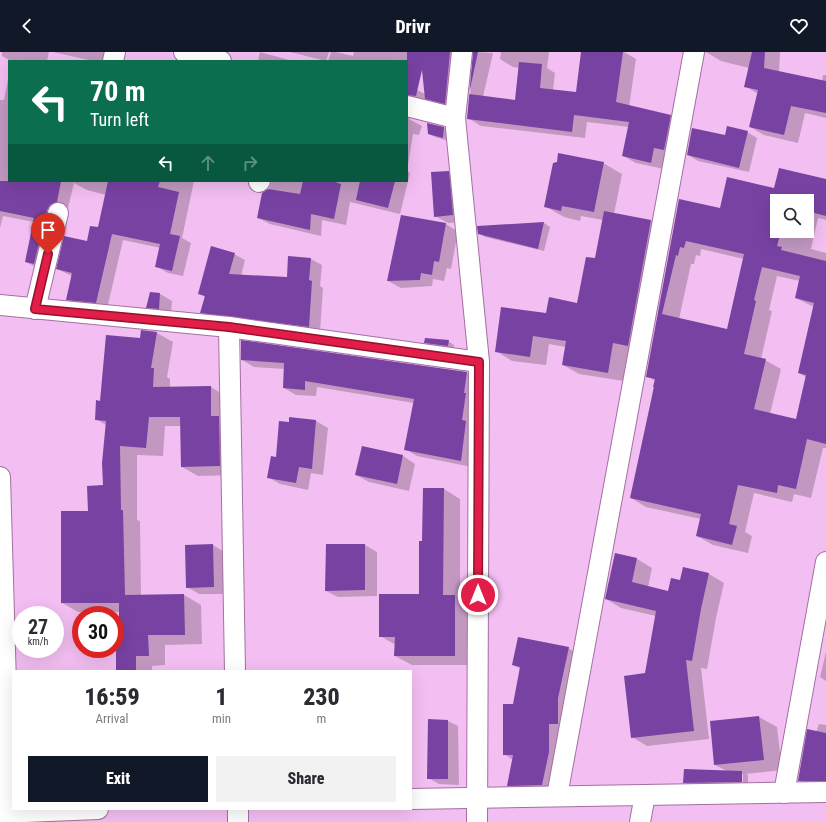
<!DOCTYPE html>
<html lang="en">
<head>
<meta charset="utf-8">
<style>
	body { margin:0; font-family:"Roboto Condensed",sans-serif; background:#f2f2f3; color:#2b2b33; height:100vh; display:flex; flex-direction:column; font-size:15px; white-space:nowrap }
	* { box-sizing:border-box; margin:0 }
	p { font-size:13px; color:#7c7c81 }
	.icon { flex:none; width:22px; height:22px; fill:none; stroke:currentColor; stroke-width:2; stroke-linecap:round; stroke-linejoin:round }
	.map { position:relative; flex:1; overflow:hidden }
	.details { position:absolute; left:12px; top:618px; width:400px; height:140px; display:flex; flex-direction:column; background:#fff; border-radius:0px; box-shadow:0 4px 16px #0002 }
	.details>* { flex:none }
	.hud { position:absolute; left:8px; top:8px; width:400px; height:122px; border-radius:0px; box-shadow:0 4px 16px #0002; background:#0b6e4f; color:#fff; overflow:hidden }
	.buttons { position:absolute; left:770px; top:142px; display:grid; gap:8px }
	.buttons a { display:grid; place-items:center; width:44px; height:44px; border-radius:0px; background:#fff; box-shadow:0 4px 16px #0002; font-size:20px }
	.speed { position:absolute; left:12px; top:554px; display:flex; gap:8px; font-size:20px; font-weight:700; text-align:center }
	.speed>* { display:grid; place-content:center; width:52px; height:52px; border-radius:50%; background:#fff; box-shadow:0 4px 16px #0002; line-height:1 }
	.speed small { font-size:10px; font-weight:400 }
	.speed .limit { border:6px solid #d22; background:#fff; color:#111 }
	.pin { position:absolute; display:grid; place-items:center; width:34px; height:34px; color:#fff; margin:-41px -17px; border-radius:50% 50% 50% 0; rotate:-45deg; box-shadow:0 0 4px #0007 }
	.pin .icon { rotate:45deg }
	.me { position:absolute; width:44px; margin:-22px; rotate:0deg; stroke-linejoin:round; filter:drop-shadow(0 0 3px #0008) }
	.turn { display:flex; align-items:center; gap:14px; height:84px; padding:0 16px; font-size:18px }
	.turn .icon { width:52px; height:52px; stroke-width:2.5 }
	.turn b { display:block; font-size:28px; line-height:34px }
	.lanes { display:flex; align-items:center; height:38px; padding:0 16px; background:#0003; justify-content:center; gap:20px; direction:ltr }
	.lanes .off { opacity:.35 }
	.eta { display:flex; justify-content:space-evenly; align-items:center; height:68px; text-align:center }
	.eta b { font-size:24px; font-weight:800; line-height:28px }
	.primary-button { display:flex; gap:8px; margin-top:auto; padding:8px 16px }
	.primary-button a { flex:1; height:46px; border-radius:0px; background:#111827; color:#fff; font-size:16px; font-weight:800; line-height:46px; text-align:center }
	.primary-button a+a { background:#f2f2f3; color:#2b2b33 }
	header { display:flex; justify-content:space-between; align-items:center; height:52px; padding:0 16px; background:#111827; color:#fff; font-size:18px; font-weight:800 }
	.map>svg:first-child { display:block }
</style>
</head>
<body>
<header><svg class="icon" aria-label="back" viewBox="0 0 24 24"><path d="M15 5l-7 7 7 7"/></svg>Drivr<svg class="icon" aria-label="heart" viewBox="0 0 24 24"><path d="M12 20l-8-8c-3-5 5-10 8-4 3-6 11-1 8 4z"/></svg></header>
<div class="map">
<svg width="826" height="770" viewBox="0 0 826 770">
	<rect width="100%" height="100%" fill="#f3bef2"/>
	<g fill="#0003" fill-rule="evenodd">
		<polygon points="2,0 49,0 47,9 11,9 2,4"/>
		<polygon points="53,0 117,0 115,9 93,9"/>
		<polygon points="260,0 289,8 291,9 258,9"/>
		<polygon points="290,0 329,0 326,9"/>
		<polygon points="331,0 336,0 353,4 354,0 411,0 407,19 407,9 328,9"/>
		<polygon points="434,0 465,0 457,58 438,53 428,47 427,50 407,58 409,67 422,74 419,83 413,82 407,119 407,36 417,38 425,42"/>
		<polygon points="474,0 493,1 483,45 516,49 520,16 513,15 500,7 501,0 549,0 547,16 555,21 553,38 577,41 582,0 624,0 636,7 629,55 670,64 684,72 664,117 636,111 623,104 629,75 587,70 585,86 481,74 468,66"/>
		<polygon points="706,0 780,0 779,20 822,29 823,23 826,23 826,66 805,61 798,91 764,83 750,75 758,42 745,34 749,16 721,9"/>
		<polygon points="9,22 9,129 73,129 76,130 76,129 194,129 182,186 191,191 183,224 168,221 156,214 161,196 123,188 107,257 78,254 67,247 72,224 57,217 88,190 99,177 106,143 87,138 74,131 68,156 62,159 38,216 26,210 34,170 3,164 0,176 0,48 4,48"/>
		<polygon points="428,72 444,76 450,80 449,89 435,85 429,82"/>
		<polygon points="747,80 757,86 749,120 698,109 688,103 726,85"/>
		<polygon points="603,111 622,122 614,162 651,169 667,178 624,329 579,322 563,313 566,295 549,292 546,313 512,309 496,299 547,262 578,252 596,208 603,168 581,164 580,169 564,165 545,154"/>
		<polygon points="407,119 410,121 400,162 350,150 346,173 322,168 321,184 270,172 258,166 272,129 407,129"/>
		<polygon points="448,120 461,127 465,170 448,171 435,164"/>
		<path d="M826,128V168L818,166L811,197L826,201V396H823L811,446L794,442L792,450L754,441L745,480L752,484L748,501L713,493L697,484L701,467L646,455L631,446L655,329L647,324L679,148L720,158L775,137ZM777,149H807V179H777ZM701,197L744,207L728,278L679,267L691,212H694L696,203L700,204ZM777,224L800,229L796,246L814,255L799,321L806,325L796,368L770,362L781,317L765,308L761,307L772,259L769,258Z"/>
		<polygon points="544,171 550,175 544,199 485,185 479,181 478,175"/>
		<polygon points="446,172 458,180 451,217 447,216 444,229 433,227 432,234 401,236 388,229"/>
		<polygon points="234,202 245,208 241,224 288,226 311,207 322,213 320,234 323,236 320,280 212,266 201,260 205,245 200,242"/>
		<polygon points="160,242 172,249 171,263 160,262 147,255"/>
		<polygon points="157,281 173,290 167,325 170,327 170,336 211,335 227,345 236,423 198,424 182,415 181,374 165,374 163,404 137,403 137,468 140,469 141,544 184,543 201,553 202,592 165,593 165,613 152,614 152,619 117,619 120,594 120,560 78,560 62,551 89,460 104,434 106,373 96,367 101,350 140,287"/>
		<polygon points="448,289 454,293 454,297 431,294 425,290"/>
		<polygon points="242,290 467,321 479,328 472,415 417,404 405,397 414,351 317,335 316,344 296,343 284,336 285,317 254,315 242,308"/>
		<polygon points="290,366 316,369 328,376 323,423 311,421 308,438 280,432 268,425 277,406 290,371"/>
		<polygon points="403,404 415,412 409,439 369,430 356,423"/>
		<polygon points="444,437 460,447 460,546 472,553 471,613 412,613 395,604 396,593 380,584 420,543 423,490"/>
		<polygon points="213,493 226,501 226,542 199,542 187,535 186,494"/>
		<polygon points="327,493 365,493 377,500 377,544 338,545 326,539"/>
		<polygon points="637,507 652,516 648,535 669,540 681,529 684,516 709,522 724,531 716,566 707,617 701,616 709,687 647,694 632,685 646,622 656,564 621,556 606,547"/>
		<polygon points="568,596 586,607 560,743 526,744 508,733 513,708 504,702 521,617 513,613"/>
		<polygon points="826,600 826,629 820,625"/>
		<polygon points="759,665 777,675 782,718 746,722 748,723 748,733 743,733 743,722 741,722 741,733 690,734 684,730 727,719 715,713"/>
		<polygon points="448,669 458,674 459,733 439,732 428,726"/>
		<polygon points="819,672 826,673 826,736 812,736 799,728"/>
	</g>
	<g fill="#7842a3" fill-rule="evenodd">
		<polygon points="407,0 450,0 445,52 425,47 422,18 416,44 407,43"/>
		<polygon points="473,0 478,0 469,42 515,48 519,10 542,12 540,36 576,40 581,0 623,0 616,50 671,63 664,98 654,96 651,111 622,104 629,70 574,63 572,80 467,67"/>
		<polygon points="752,0 765,0 764,16 826,29 826,61 791,54 784,83 749,75 758,38 744,35"/>
		<polygon points="427,71 444,75 443,86 428,82"/>
		<polygon points="727,74 748,79 739,116 687,103 692,76 725,83"/>
		<polygon points="558,101 604,110 594,160 562,154 561,159 544,155 553,111 557,110"/>
		<path d="M779,116L826,127V164L807,159V149H777V179H781L777,194L782,195L781,198L826,209V392L807,387L796,437L778,433L777,441L738,433L729,472L737,474L732,493L696,484L701,462L630,446L654,335H653L655,327L646,325L679,147L720,156L727,125L774,136ZM686,189L744,202L727,277L662,262L676,203L678,204L680,195L684,196ZM762,215L800,224L795,246L814,251L798,321L806,323L796,367L754,357L766,307L744,302L756,249L754,248Z"/>
		<polygon points="449,119 453,163 434,165 431,120"/>
		<polygon points="0,129 61,129 57,150 50,153 47,158 34,212 25,210 34,166 0,159"/>
		<polygon points="108,129 160,129 158,135 179,140 170,182 180,184 172,219 155,215 160,192 112,182 96,251 66,248 72,221 56,217 64,184 87,189 90,174 98,175"/>
		<polygon points="303,129 332,129 341,132 334,167 311,162 310,178 257,166 262,141 268,137 300,142"/>
		<polygon points="360,129 395,129 388,156 356,148"/>
		<polygon points="604,159 651,168 628,294 613,291 608,321 562,313 566,289 533,284 530,305 495,300 501,255 546,261 549,245 577,251 586,205 595,206"/>
		<polygon points="401,163 446,171 439,210 434,209 432,223 421,221 420,228 387,229"/>
		<polygon points="544,170 538,197 478,182 477,174"/>
		<polygon points="211,194 235,201 229,222 287,225 288,204 311,206 309,228 312,229 309,275 200,261 205,244 198,242"/>
		<polygon points="150,240 160,241 159,257 146,256"/>
		<polygon points="141,278 157,280 151,316 154,316 153,335 211,334 211,364 219,364 220,414 181,415 180,365 149,365 146,396 120,394 121,458 123,458 125,543 184,542 185,583 148,583 149,604 136,604 136,619 116,619 116,593 119,593 119,551 61,551 61,459 88,459 87,434 103,433 102,411 106,369 95,368 96,348 100,349 106,283 140,286"/>
		<polygon points="425,286 449,288 448,294 424,291"/>
		<polygon points="241,288 467,320 464,341 466,341 462,368 466,369 461,409 404,398 414,347 305,329 305,338 283,336 284,311 241,308"/>
		<polygon points="289,365 316,368 312,417 299,415 296,431 267,426 271,404 276,405 279,369 289,370"/>
		<polygon points="362,394 403,403 397,432 355,423"/>
		<polygon points="423,436 444,436 443,543 455,543 455,604 394,604 395,585 379,585 379,542 419,542 419,489 422,489"/>
		<polygon points="213,492 214,535 186,536 185,493"/>
		<polygon points="326,492 365,492 365,538 325,539"/>
		<polygon points="615,501 637,506 632,530 668,539 671,526 680,528 683,515 709,521 701,557 692,609 686,608 694,679 631,686 624,624 645,621 656,559 605,547"/>
		<polygon points="518,585 569,595 558,646 558,672 549,672 549,700 542,733 507,734 513,703 503,703 503,652 513,652 520,615 512,613"/>
		<polygon points="759,664 764,708 714,713 710,669"/>
		<polygon points="428,667 448,668 448,727 427,727"/>
		<polygon points="807,677 826,681 826,729 798,729"/>
		<polygon points="684,717 742,719 742,730 683,731"/>
	</g>
	<g fill="none" stroke-linecap="round" stroke-linejoin="round">
		<defs>
			<g id="street">
				<polyline points="184,0 221,9"/>
				<polyline points="462,0 455,66 479,310 477,770"/>
				<polyline points="113,9 115,0"/>
				<polyline points="407,54 455,66"/>
				<polyline points="259,130 260,129"/>
				<polyline points="0,253 229,275 479,310"/>
				<polyline points="35,257 58,161"/>
				<polyline points="229,275 235,619"/>
				<polyline points="0,425 10,770"/>
				<polyline points="784,741 826,510"/>
				<polyline points="557,744 694,0"/>
				<polyline points="411,747 826,740"/>
				<polyline points="238,757 238,770"/>
				<polyline points="0,761 98,757"/>
				<polyline points="640,770 645,743"/>
			</g>
		</defs>
		<use href="#street" stroke="#a271a1" stroke-width="22"/>
		<use href="#street" stroke="#fff" stroke-width="20"/>
	</g>
	<g fill="none" stroke-linecap="round" stroke-linejoin="round">
		<defs>
			<polyline id="route" points="48,202 35,257 229,275 479,310 478,543"/>
		</defs>
		<use href="#route" stroke="#92132f" stroke-width="10"/>
		<use href="#route" stroke="#e11d48" stroke-width="7"/>
	</g>
</svg>
<div class="buttons">
<a><svg class="icon" aria-label="search" viewBox="0 0 24 24"><circle cx="10" cy="10" r="6"/><path d="M15 15l6 6"/></svg></a>
</div>
<div class="speed"><div>27<small>km/h</small></div><div class="limit">30</div></div>
<div class="pin" style="left:48px;top:202px;background:#d93025"><svg class="icon" aria-label="arrive" viewBox="0 0 24 24"><path d="M6 21V4h12l-3 4 3 4H6"/></svg></div>
<svg class="me" style="left:478px;top:543px" viewBox="-20 -20 40 40"><circle r="17" fill="#e11d48" stroke="#fff" stroke-width="3"/><path d="M0-11L8 9 0 5-8 9z" fill="#fff"/></svg>
<div class="hud">
<div class="turn"><svg class="icon" aria-label="left" viewBox="0 0 24 24"><path d="M17 20v-9H6M10 6l-5 5 5 5"/></svg><div><b>70 m</b>Turn left</div></div>
<div class="lanes"><svg class="icon" aria-label="left" viewBox="0 0 24 24"><path d="M17 20v-9H6M10 6l-5 5 5 5"/></svg><svg class="icon off" aria-label="ahead" viewBox="0 0 24 24"><path d="M12 20V5M6 11l6-6 6 6"/></svg><svg class="icon off" aria-label="right" viewBox="0 0 24 24"><path d="M7 20v-9h11M14 6l5 5-5 5"/></svg></div>
</div>
<section class="details">
<div class="eta">
<div><b>16:59</b><p>Arrival</p></div>
<div><b>1</b><p>min</p></div>
<div><b>230</b><p>m</p></div>
</div>
<div class="primary-button"><a>Exit</a><a>Share</a></div>
</section>
</div>
</body>
</html>
